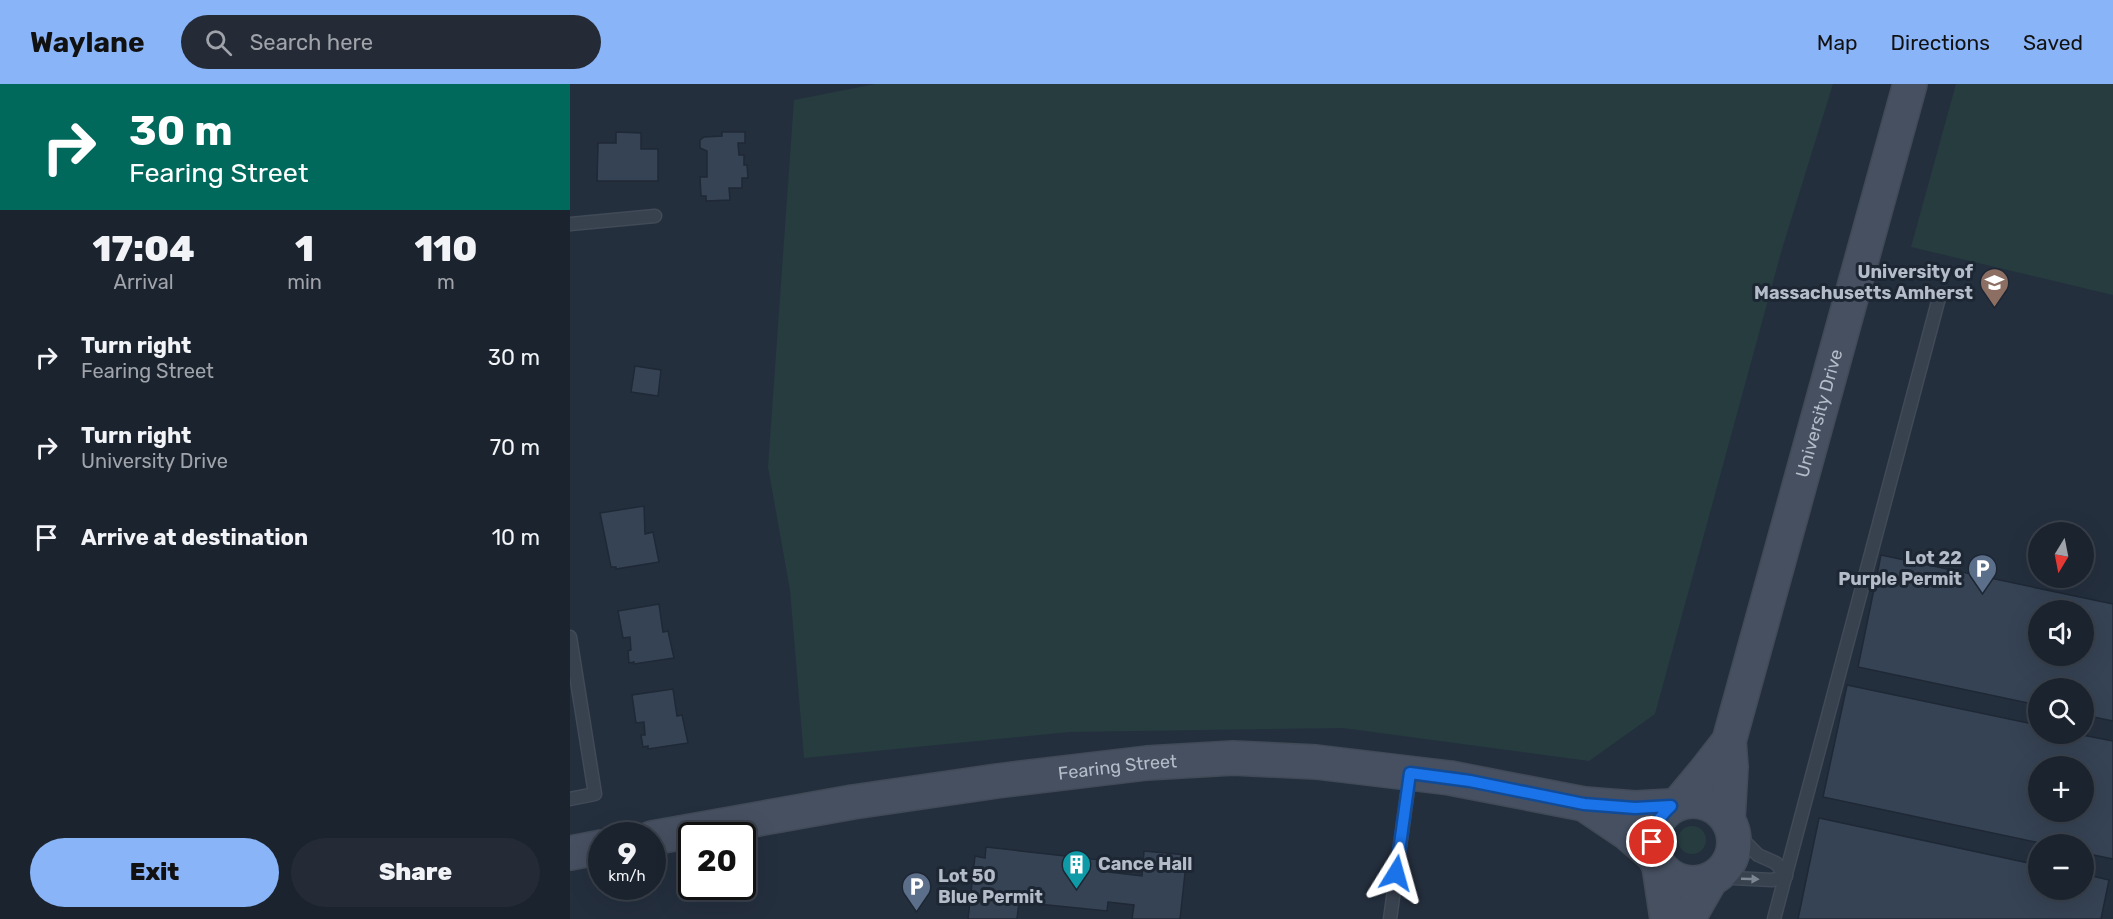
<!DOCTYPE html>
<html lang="en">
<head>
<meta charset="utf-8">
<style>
	body { margin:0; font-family:Rubik,sans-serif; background:#242b36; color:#f1f3f6; height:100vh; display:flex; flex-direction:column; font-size:22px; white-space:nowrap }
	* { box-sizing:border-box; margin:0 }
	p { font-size:20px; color:#a0a4aa }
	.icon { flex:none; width:33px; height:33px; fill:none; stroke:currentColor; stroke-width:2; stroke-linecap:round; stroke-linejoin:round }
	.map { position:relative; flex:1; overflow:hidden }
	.panel { display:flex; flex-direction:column; background:#1b232e; width:570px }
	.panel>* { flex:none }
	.guide { background:#00695c; color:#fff; overflow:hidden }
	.needle { width:39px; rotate:190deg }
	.fabs { position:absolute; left:1458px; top:438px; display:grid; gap:12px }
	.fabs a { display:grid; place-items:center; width:66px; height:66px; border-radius:50%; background:#1b232e; box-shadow:0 6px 24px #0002,0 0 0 2px #39404a; font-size:30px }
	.speed { position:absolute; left:18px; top:738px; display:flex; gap:12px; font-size:30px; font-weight:700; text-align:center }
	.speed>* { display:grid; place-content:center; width:78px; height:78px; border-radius:50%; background:#1b232e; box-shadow:0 6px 24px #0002,0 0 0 2px #39404a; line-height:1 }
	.speed small { font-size:15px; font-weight:400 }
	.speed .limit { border:3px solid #111; border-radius:9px; background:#fff; color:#111 }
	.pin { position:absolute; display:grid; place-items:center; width:51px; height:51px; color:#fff; margin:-26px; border:3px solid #fff; border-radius:50%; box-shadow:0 2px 6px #0007 }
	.me { position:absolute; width:66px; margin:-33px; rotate:8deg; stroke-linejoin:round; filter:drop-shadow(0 0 4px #0008) }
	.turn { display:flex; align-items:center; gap:21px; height:126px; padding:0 30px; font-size:27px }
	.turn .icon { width:78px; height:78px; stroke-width:2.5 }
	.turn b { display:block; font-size:42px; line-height:51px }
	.eta { display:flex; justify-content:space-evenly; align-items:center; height:102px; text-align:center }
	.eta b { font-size:36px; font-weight:800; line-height:42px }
	.cta { display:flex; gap:12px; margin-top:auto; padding:12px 30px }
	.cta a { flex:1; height:69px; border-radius:36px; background:#8ab4f8; color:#111; font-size:24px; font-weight:800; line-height:69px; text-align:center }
	.cta a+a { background:#242b36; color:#f1f3f6 }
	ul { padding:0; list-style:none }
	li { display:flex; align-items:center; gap:18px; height:90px; padding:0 30px }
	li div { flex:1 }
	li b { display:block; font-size:22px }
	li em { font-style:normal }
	header { display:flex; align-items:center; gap:36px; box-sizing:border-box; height:84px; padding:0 30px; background:#8ab4f8; color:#111 }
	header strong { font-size:28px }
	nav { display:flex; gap:33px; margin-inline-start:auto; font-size:21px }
	.search { width:420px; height:54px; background:#242b36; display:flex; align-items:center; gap:15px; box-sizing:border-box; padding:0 21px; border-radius:33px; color:#a0a4aa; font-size:22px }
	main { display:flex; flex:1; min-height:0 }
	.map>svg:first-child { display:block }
</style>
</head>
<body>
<header>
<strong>Waylane</strong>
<div class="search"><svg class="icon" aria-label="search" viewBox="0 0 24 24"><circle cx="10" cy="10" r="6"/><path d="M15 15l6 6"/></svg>Search here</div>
<nav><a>Map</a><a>Directions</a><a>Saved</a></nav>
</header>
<main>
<section class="panel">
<div class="guide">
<div class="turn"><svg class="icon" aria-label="right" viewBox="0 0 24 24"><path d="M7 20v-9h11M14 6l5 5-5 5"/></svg><div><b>30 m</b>Fearing Street</div></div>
</div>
<div class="eta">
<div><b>17:04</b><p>Arrival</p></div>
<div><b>1</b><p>min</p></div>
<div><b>110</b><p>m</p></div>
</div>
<ul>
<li><svg class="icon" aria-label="right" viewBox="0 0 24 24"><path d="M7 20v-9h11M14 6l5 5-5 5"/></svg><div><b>Turn right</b><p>Fearing Street</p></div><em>30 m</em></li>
<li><svg class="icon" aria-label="right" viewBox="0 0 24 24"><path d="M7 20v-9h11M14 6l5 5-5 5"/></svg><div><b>Turn right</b><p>University Drive</p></div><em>70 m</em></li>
<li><svg class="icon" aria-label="arrive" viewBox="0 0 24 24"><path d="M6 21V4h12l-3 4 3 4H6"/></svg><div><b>Arrive at destination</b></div><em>10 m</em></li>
</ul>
<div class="cta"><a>Exit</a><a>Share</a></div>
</section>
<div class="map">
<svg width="1543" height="835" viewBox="0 0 1543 835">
	<rect width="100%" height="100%" fill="#242f3e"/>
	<g fill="#263c3f">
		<polygon points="305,0 1263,0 1212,165 1085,630 1019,677 773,644 500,648 234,674 220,506 198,383 224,16"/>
		<polygon points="1386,0 1543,0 1543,211 1341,163"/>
		<circle cx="1122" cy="756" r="14"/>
	</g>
	<g fill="#364354" stroke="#1f2835" stroke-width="1.5" fill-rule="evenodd">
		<polygon points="46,48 71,49 71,65 88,65 88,97 27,97 28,59 46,59"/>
		<polygon points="152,48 175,48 175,59 168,59 169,71 174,71 174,81 177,81 178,94 172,94 172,104 159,104 160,116 136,117 136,112 131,112 130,93 137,93 137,67 130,64 130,56 134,53 152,52"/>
		<polygon points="65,282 91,286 88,312 61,308"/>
		<polygon points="74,422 75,450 83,448 89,478 46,485 46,483 41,483 30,429"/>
		<path d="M1311,471L1543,520V637L1514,631V604H1468V621L1288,583ZM1468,526H1514V572H1468Z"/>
		<polygon points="89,520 93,548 98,547 104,574 64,580 64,578 59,579 58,567 61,566 60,553 53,554 48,527"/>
		<path d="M1277,601L1468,641V650H1507L1543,657V775L1514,769V760H1475L1253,713ZM1468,682H1514V728H1468Z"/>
		<polygon points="103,605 107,632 112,631 118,659 78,665 78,662 73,663 71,651 75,651 74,638 66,639 62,611"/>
		<polygon points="1249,734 1468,781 1468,806 1514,806 1514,790 1539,796 1531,835 1228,835"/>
		<polygon points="416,763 540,777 539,788 572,792 574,767 617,771 610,835 562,835 564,821 538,818 537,827 449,818 447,835 398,835 405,772 415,774"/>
	</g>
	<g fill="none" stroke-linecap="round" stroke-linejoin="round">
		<defs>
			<g id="lane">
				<polyline points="0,140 85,132"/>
				<polyline points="0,553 25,710 0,715"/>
				<polyline points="1144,793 1202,796 1216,792 1206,779 1188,771 1162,745"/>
				<polyline points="820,835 840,690"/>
				<polyline points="1204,835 1370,210"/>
			</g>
			<g id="secondary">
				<circle cx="1123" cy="758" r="41"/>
				<polyline points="1109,719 1134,689 1159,657"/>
				<polyline points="1014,720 1057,749 1084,772"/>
				<path id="s1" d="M1158,735L1161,683L1159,657L1340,0"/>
				<path id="s2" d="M82,754L283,718L427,697L577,679L663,674L746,678L880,694L1014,720L1065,724L1101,722"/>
				<polyline points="0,769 32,763"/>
				<polyline points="1089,782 1097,835"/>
				<polyline points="1118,835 1141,795"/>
			</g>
		</defs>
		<use href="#lane" stroke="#414a57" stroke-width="15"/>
		<use href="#secondary" stroke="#414a57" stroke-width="36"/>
		<use href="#lane" stroke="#38414e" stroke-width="12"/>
		<use href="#secondary" stroke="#465061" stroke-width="33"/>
	</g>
	<defs><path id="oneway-solid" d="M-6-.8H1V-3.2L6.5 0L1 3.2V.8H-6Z" transform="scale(1.5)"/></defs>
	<use fill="#7c8592" href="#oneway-solid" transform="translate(1180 795) rotate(2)"/>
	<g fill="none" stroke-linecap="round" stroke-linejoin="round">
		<defs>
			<path id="route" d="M826,789L840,689L900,697L1014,720L1065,724L1101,722C1089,733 1084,742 1082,758"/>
		</defs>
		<use href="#route" stroke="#114b97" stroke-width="15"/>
		<use href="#route" stroke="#1a73e8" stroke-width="10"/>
	</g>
	<defs>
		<symbol id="university-pin" viewBox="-11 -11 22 30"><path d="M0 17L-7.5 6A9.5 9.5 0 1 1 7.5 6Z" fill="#8d6e63" stroke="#1d2633"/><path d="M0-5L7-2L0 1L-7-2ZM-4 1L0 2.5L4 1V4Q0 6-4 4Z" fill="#fff"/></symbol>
		<symbol id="parking-pin" viewBox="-11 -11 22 30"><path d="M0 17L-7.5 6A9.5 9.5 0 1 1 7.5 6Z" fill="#5c6f8a" stroke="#1d2633"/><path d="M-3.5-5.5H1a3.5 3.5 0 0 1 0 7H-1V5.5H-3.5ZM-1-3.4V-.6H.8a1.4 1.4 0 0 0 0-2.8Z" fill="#fff"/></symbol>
		<symbol id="building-pin" viewBox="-11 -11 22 30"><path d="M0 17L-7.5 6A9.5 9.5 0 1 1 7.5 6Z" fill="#0f9aa8" stroke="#1d2633"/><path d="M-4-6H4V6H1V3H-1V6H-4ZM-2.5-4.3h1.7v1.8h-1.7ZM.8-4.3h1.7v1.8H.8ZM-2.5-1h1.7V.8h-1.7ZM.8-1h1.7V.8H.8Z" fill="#fff"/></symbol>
	</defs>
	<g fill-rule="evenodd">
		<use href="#university-pin" x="1408" y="182" width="33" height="45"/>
		<use href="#parking-pin" x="1396" y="468" width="33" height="45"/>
		<use href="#building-pin" x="490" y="764" width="33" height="45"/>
		<use href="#parking-pin" x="330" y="786" width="33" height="45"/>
	</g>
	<g text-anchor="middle" stroke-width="6" stroke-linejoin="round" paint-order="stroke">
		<g font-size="18" font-weight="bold" fill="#b4bcc9" stroke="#1d2633" text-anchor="end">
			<text x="1403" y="194">University of<tspan x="1403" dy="21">Massachusetts Amherst</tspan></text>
			<text x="1392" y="480">Lot 22<tspan x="1392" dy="21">Purple Permit</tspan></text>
			<text x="528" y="786" text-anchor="start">Cance Hall</text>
			<text x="368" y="798" text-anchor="start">Lot 50<tspan x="368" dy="21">Blue Permit</tspan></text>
		</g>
		<g font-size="18" fill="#b4bcc9" stroke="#1d2633">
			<text dy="6" stroke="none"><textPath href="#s1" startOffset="418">University Drive</textPath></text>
			<text dy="6" stroke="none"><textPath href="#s2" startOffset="471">Fearing Street</textPath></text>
		</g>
	</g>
</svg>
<div class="fabs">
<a><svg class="needle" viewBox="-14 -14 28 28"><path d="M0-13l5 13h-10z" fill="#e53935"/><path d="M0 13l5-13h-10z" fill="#a0a4aa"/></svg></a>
<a><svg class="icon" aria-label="sound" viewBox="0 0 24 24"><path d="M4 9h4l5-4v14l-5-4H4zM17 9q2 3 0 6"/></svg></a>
<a><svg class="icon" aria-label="search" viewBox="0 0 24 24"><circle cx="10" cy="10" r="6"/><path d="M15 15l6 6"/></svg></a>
<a>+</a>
<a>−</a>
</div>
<div class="speed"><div>9<small>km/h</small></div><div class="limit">20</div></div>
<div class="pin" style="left:1082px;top:758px;background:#d93025"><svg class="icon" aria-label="arrive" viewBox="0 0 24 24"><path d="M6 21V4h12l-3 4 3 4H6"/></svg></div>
<svg class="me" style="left:826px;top:789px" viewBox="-20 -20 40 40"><path d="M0-17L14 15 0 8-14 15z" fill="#1a73e8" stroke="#fff" stroke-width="4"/></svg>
</div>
</main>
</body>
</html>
